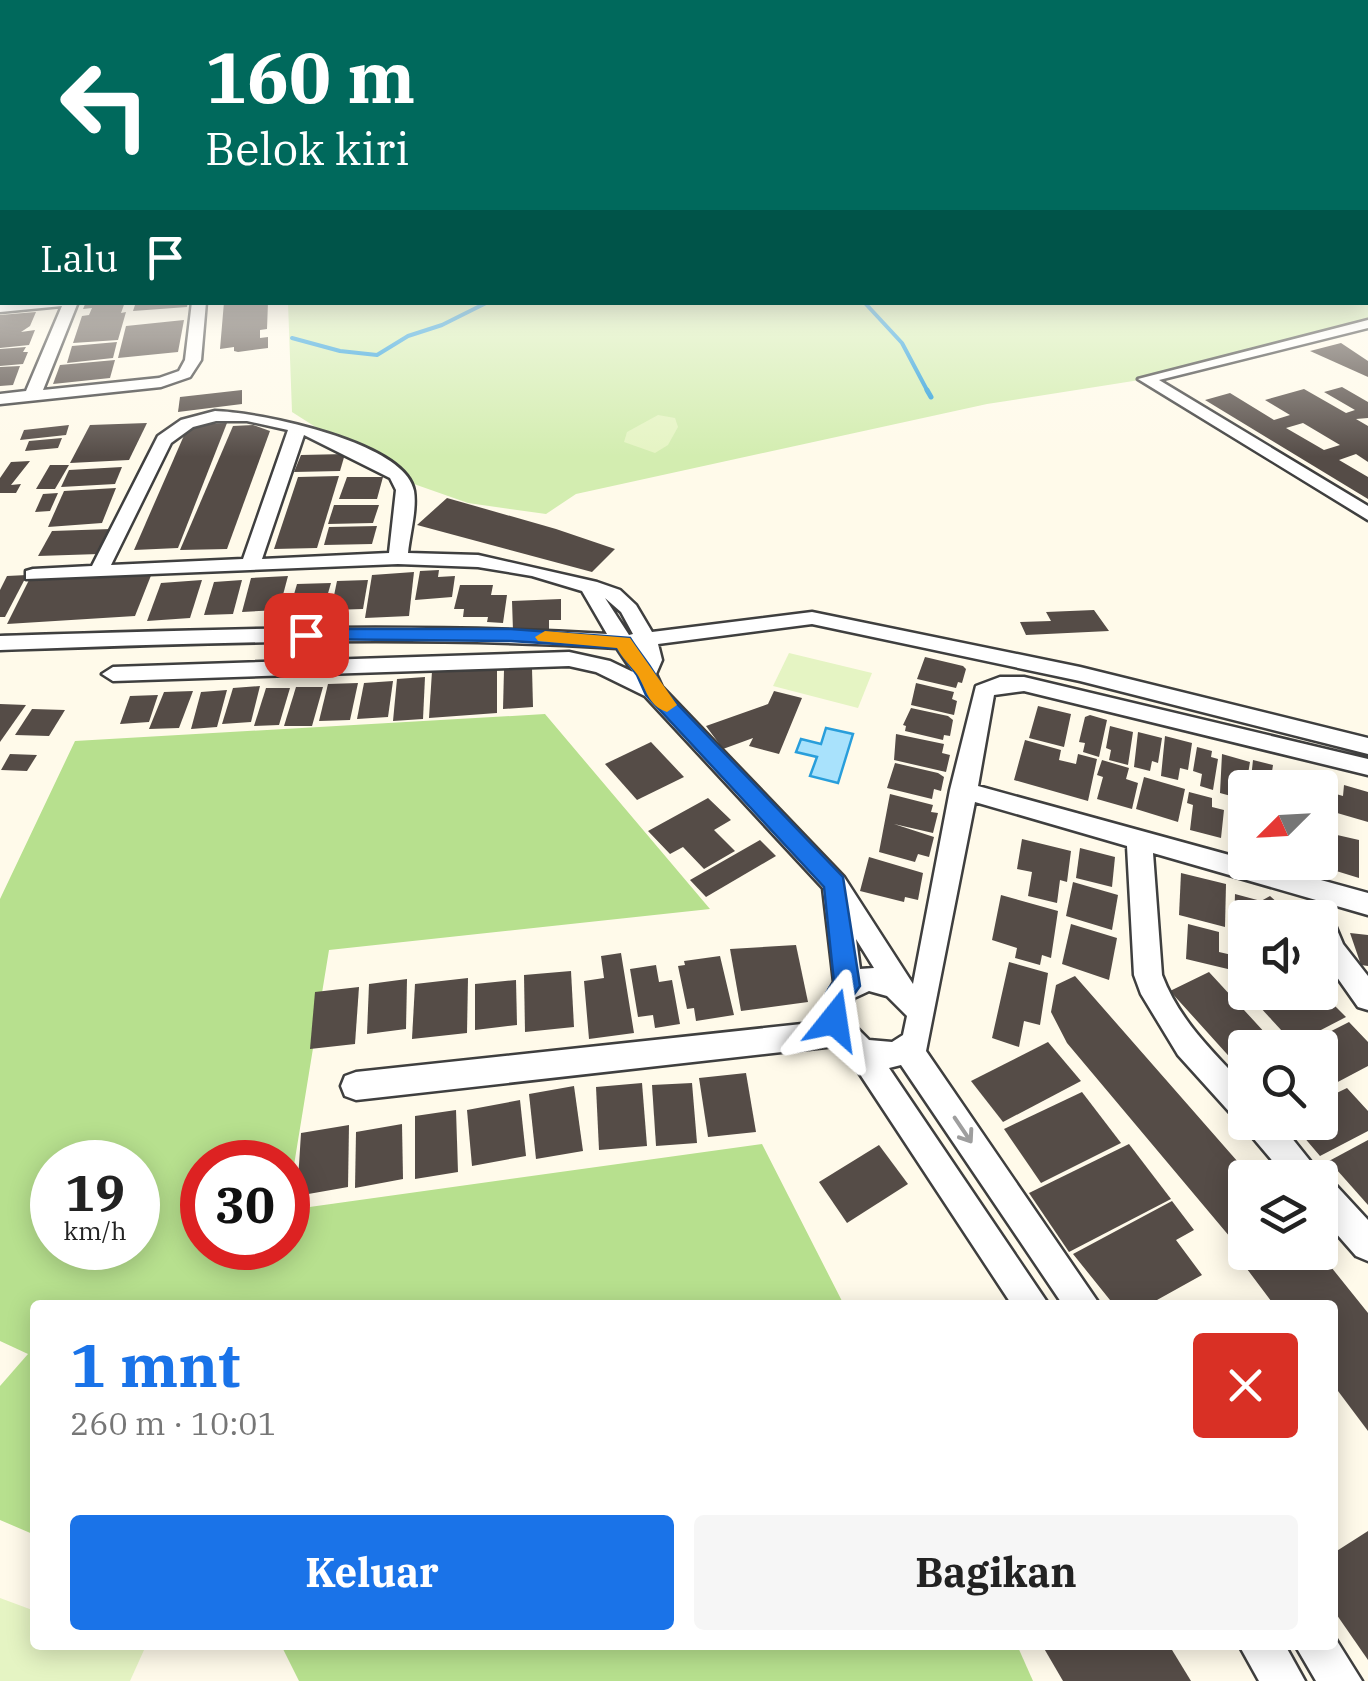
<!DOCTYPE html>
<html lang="id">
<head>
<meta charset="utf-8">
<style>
	body { margin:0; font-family:"IBM Plex Serif",serif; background:#f6f6f6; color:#222; height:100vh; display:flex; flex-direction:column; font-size:38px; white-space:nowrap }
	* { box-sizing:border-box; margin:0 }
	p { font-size:32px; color:#767676 }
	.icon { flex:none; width:55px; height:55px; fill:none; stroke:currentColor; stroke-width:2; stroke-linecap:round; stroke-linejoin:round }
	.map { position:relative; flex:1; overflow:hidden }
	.side { position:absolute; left:30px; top:1300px; width:1308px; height:350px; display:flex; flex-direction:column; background:#fff; border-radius:10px; box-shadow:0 5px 25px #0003 }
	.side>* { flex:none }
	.banner { position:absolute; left:0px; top:0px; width:1370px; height:305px; box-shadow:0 5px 25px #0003; background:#00695c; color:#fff; overflow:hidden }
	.needle { width:65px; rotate:246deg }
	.controls { position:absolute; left:1228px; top:770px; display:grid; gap:20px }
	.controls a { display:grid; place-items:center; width:110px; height:110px; border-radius:10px; background:#fff; box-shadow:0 5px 25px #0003; font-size:50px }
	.speed { position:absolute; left:30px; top:1140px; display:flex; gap:20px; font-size:50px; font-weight:700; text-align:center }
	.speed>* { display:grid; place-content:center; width:130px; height:130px; border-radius:50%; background:#fff; box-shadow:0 5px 25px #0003; line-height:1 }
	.speed small { font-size:25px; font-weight:400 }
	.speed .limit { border:15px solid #d22; background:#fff; color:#111 }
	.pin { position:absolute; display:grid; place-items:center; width:85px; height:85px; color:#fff; margin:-42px; border-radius:20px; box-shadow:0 5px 15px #0006 }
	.me { position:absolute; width:110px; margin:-55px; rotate:15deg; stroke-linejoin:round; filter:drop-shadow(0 0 8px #0008) }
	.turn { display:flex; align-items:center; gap:35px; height:210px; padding:0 40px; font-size:45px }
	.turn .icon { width:130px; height:130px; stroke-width:2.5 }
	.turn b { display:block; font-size:70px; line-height:85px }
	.then { display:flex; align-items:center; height:95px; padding:0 40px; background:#0003; gap:20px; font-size:38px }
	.round { display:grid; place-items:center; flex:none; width:105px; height:105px; border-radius:10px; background:#f6f6f6 }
	.summary { display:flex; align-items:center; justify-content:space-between; height:170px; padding:0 40px }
	h1 { font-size:60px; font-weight:700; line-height:75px; color:#1a73e8 }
	.cta { display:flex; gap:20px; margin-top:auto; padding:20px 40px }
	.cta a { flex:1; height:115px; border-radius:10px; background:#1a73e8; color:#fff; font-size:40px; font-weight:700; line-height:115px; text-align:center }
	.cta a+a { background:#f6f6f6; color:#222 }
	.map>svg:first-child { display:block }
</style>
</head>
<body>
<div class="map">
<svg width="1368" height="1681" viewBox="0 0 1368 1681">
	<rect width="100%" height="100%" fill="#fffaea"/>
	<polygon fill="#d3edb0" points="1368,222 1368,324 1146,379 987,404 576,494 546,514 468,503 394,477 292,412 288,303 1368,302"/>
	<g fill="#b7e08e" fill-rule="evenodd">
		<path d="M545,714L710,909L329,950L288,1202V1162H202V1248H288V1210L762,1144L844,1305H35V1535L0,1520V1386L28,1354L0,1341V899L75,741ZM52,1162H138V1248H52Z"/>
		<polygon points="281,1645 1017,1645 1033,1681 299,1681"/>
	</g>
	<g fill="#e5f4c3">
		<polygon points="658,415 675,418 678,427 668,445 655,453 624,442 627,432"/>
		<polygon points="789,653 872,673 858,708 773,686"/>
		<polygon points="0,1598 35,1611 35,1645 131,1645 144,1650 130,1681 0,1681"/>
	</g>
	<polygon fill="#a9e2fc" stroke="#299edb" stroke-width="2.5" points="826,728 853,734 838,783 810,776 817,757 796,752 801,739 821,744"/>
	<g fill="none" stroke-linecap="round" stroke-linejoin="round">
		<g stroke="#299edb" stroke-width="4">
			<polyline points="864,302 902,343 928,392"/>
			<polyline points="292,338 340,351 377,355 408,336 442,325 488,302"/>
		</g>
		<polyline stroke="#299edb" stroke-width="5" points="927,390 931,397"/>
	</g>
	<g fill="#554c47" fill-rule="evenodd">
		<polygon points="86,302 125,302 121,313 126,312 118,340 73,343 82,316 89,315 92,308 83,309"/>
		<polygon points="136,302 188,302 187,307 133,311"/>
		<polygon points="224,302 268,302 267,329 260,330 260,338 268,337 268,348 238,352 234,351 234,347 220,349"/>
		<polygon points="36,312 30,326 21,332 35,330 29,345 0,348 0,315"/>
		<polygon points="184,320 178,352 118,358 126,326"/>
		<polygon points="117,342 113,358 67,363 72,346"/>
		<polygon points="1341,343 1368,361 1368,377 1310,351"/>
		<polygon points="26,347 23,352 28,352 23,364 0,366 0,349"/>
		<polygon points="115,360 110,378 53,384 60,365"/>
		<polygon points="20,366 13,385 0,386 0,367"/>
		<path d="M1342,387L1368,402V418L1356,419L1368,426V462L1356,454L1339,460L1368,477V499L1205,400L1230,393L1274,420L1290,415L1265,400L1304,389L1346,413L1355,410L1324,392ZM1303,423L1340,445L1324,450L1286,428Z"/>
		<polygon points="242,390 242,404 178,412 180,397"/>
		<polygon points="147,423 129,460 70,463 90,425"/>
		<polygon points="227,423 178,548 134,550 189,424"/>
		<polygon points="69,425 66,435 20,440 24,430"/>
		<polygon points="253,425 270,431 227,549 180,550 233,426"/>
		<polygon points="62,438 58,448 25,451 29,441"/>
		<polygon points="345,454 340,471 294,472 301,455"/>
		<polygon points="30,461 11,485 21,484 16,493 0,493 0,478 11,462"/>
		<polygon points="50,465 69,465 55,489 36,489"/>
		<polygon points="122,467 115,484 61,487 69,470"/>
		<polygon points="339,476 317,548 274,549 298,477"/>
		<polygon points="347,477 383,477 377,499 339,499"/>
		<polygon points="116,488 102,523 48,527 64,491"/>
		<polygon points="58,493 50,511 35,512 43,494"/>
		<polygon points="447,498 556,529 615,549 592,572 417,525"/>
		<polygon points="334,505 379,505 373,523 328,524"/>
		<polygon points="377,526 372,544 324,545 329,527"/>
		<polygon points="111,529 99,554 38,556 52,531"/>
		<polygon points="439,570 438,577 455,576 452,597 415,600 420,571"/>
		<polygon points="414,572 409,616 365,618 372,575"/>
		<polygon points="152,573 135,616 7,624 29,580"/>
		<polygon points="27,575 5,617 0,617 0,590 7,576"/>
		<polygon points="288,576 279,610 242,612 251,578"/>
		<polygon points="202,580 190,618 147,621 161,583"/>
		<polygon points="242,580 233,614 204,615 214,582"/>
		<polygon points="368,580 363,609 331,610 337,581"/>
		<polygon points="331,583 322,614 288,615 297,584"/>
		<polygon points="460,585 493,585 491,595 507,595 503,623 487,622 488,617 463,617 464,609 454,609"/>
		<polygon points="561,599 561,620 549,620 549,629 513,631 512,601"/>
		<polygon points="1094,610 1109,631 1026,635 1020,622 1051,621 1046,612"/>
		<polygon points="925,657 963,666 966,669 962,683 958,682 956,688 917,679"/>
		<polygon points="497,666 497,713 429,718 432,671"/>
		<polygon points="532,668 533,707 503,709 504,670"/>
		<polygon points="425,677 423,719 393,721 397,679"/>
		<polygon points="393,681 388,717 357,719 364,683"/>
		<polygon points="358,683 350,720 319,721 328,684"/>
		<polygon points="916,683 954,692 952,699 957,701 954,715 911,705"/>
		<polygon points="260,686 251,722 222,724 233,688"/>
		<polygon points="296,687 323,687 312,726 284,726"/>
		<polygon points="266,688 290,688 279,725 254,726"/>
		<polygon points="227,690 217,727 191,729 201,692"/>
		<polygon points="193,691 179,728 149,729 164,692"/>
		<polygon points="774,691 802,698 779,754 749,746 753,738 723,749 706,726 768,704"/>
		<polygon points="158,695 149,722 120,724 130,696"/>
		<polygon points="0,704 26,705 0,742"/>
		<polygon points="1038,706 1071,714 1064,747 1029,738"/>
		<polygon points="911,708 948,716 953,720 950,736 944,735 943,740 905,731 906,726 903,725"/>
		<polygon points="32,709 65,710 49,736 15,735"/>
		<polygon points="1090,715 1107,720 1099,757 1083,752 1085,743 1079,742 1085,717"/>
		<polygon points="1110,726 1133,732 1128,765 1109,760 1111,750 1106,748"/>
		<polygon points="1138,732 1162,738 1158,763 1152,761 1150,771 1134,767"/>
		<polygon points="896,734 944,744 942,753 950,755 946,772 894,760"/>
		<polygon points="1165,736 1192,743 1188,770 1180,768 1178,780 1161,776"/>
		<polygon points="1025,740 1061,750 1059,760 1076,764 1078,754 1097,759 1088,801 1014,780"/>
		<polygon points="651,742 684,777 637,800 605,764"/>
		<polygon points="1197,747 1212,751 1211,757 1218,759 1213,790 1200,786 1202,774 1193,771"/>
		<polygon points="10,754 37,755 27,771 1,770"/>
		<polygon points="1222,754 1250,762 1246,786 1233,782 1231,796 1220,793"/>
		<polygon points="1102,760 1129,768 1126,779 1138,783 1132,809 1097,799 1103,777 1097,775"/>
		<polygon points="1253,760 1273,765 1271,778 1279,780 1278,788 1250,788"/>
		<polygon points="895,763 938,773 944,777 941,791 934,789 932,799 887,788"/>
		<polygon points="1283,771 1309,777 1308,788 1282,788"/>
		<polygon points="1311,775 1335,782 1336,794 1343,796 1344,785 1368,792 1368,822 1320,808 1320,788 1311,788"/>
		<polygon points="1144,777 1185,789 1178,822 1136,809"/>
		<polygon points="1189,792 1212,798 1212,807 1224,810 1221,838 1190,830 1193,805 1187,803"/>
		<polygon points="890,794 933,805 931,812 938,813 933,833 894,824 934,837 929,857 918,854 915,862 879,852"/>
		<polygon points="708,798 731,820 714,830 735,851 704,869 683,847 670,854 648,831"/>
		<polygon points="1233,806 1245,807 1245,842 1230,832"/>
		<polygon points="1324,832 1359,840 1359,878 1333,870 1334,862 1324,859"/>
		<polygon points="1022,839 1071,851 1067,882 1060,880 1057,903 1028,896 1032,872 1017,869"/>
		<polygon points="760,840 776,856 706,897 690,880"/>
		<polygon points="1080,848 1115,857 1112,887 1076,878"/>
		<polygon points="869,857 923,873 918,900 905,897 904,902 860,891"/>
		<polygon points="1181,873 1226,884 1225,927 1179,915"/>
		<polygon points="1073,882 1118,895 1112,930 1066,916"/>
		<polygon points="1235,894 1261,901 1270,896 1289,913 1280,918 1245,918 1245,929 1234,926"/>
		<polygon points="1001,895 1058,911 1051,958 1042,955 1040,965 1015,958 1017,948 992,940"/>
		<polygon points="1071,924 1117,938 1109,980 1062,964"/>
		<polygon points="1188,924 1219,932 1219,952 1232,955 1232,970 1186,959"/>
		<polygon points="1350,933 1368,935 1368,966 1361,965"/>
		<polygon points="796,945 808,1002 741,1011 730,949"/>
		<polygon points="621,953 634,1033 589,1039 584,981 604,978 601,956"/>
		<polygon points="720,956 734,1015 696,1021 694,1008 687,1009 678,966 685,965 684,961"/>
		<polygon points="1009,962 1048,973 1040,1025 1024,1021 1019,1047 992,1038"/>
		<polygon points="656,965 659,982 672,980 680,1024 655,1028 653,1015 638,1017 630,969"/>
		<polygon points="571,971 574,1027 525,1032 524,975"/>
		<polygon points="1209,972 1279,1048 1245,1048 1245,1074 1170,991"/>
		<polygon points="1075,976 1252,1178 1245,1178 1245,1252 1268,1252 1251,1262 1067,1043 1051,1012 1056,985"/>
		<polygon points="468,978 467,1033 412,1039 415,984"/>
		<polygon points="407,979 406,1029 367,1034 369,984"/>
		<polygon points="516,980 517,1025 475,1030 475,984"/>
		<polygon points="359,987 355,1044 310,1049 315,992"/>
		<polygon points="1286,992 1321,992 1346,1017 1294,1044 1259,1006"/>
		<polygon points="1349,1022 1368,1042 1368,1066 1334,1084 1320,1068 1320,1048 1298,1048"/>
		<polygon points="1048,1042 1081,1081 1003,1122 971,1081"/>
		<polygon points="746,1073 756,1132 708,1137 699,1078"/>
		<polygon points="642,1083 647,1146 599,1150 596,1087"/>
		<polygon points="692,1083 697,1143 656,1146 652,1085"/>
		<polygon points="574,1086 583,1151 536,1159 529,1094"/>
		<polygon points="1347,1088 1368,1111 1368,1131 1320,1156 1291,1122 1320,1122 1320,1101"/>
		<polygon points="1082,1092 1121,1143 1041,1183 1004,1129"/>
		<polygon points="520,1100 526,1156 472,1166 467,1110"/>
		<polygon points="456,1110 458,1172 415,1179 415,1116"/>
		<polygon points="402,1124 403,1179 355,1188 356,1132"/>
		<polygon points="349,1125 348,1187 297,1196 301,1133"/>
		<polygon points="1368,1140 1368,1205 1329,1161"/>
		<polygon points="1129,1144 1171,1199 1069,1252 1029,1193"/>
		<polygon points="879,1145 908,1184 847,1223 819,1182"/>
		<polygon points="1172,1201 1194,1230 1176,1240 1202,1275 1148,1305 1114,1305 1073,1254"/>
		<polygon points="1278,1252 1319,1252 1368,1313 1368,1431 1332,1383 1332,1305 1274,1305 1247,1269"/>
		<polygon points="1368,1531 1368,1660 1332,1608 1332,1554"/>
		<polygon points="1042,1645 1169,1645 1191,1681 1063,1681"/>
	</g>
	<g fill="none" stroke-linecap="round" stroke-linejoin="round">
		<defs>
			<g id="street">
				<rect x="0" y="250" width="2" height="8"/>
				<polygon points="78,302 43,390 159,378 179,371 185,360 192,302 206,302 201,360 190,377 161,387 0,404 0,394 26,391 62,306 0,312 0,304"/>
				<polygon points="1368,320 1368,328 1159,380 1368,506 1368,520 1138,379"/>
				<path d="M215,411C257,412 406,442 414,491C417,509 410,534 408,553L478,555L597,582L620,590L636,605L652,632L812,612L1080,667L1368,738V754L1080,681L812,624L658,644L662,660L656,674L662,687L844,877L913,984L950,790L976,686L1000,677H1024L1368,759V775L1024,691L994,695L978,786L1368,893V915L1153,853L1162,975C1179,1020 1213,1052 1245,1086V1122H1279L1323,1177L1331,1180L1368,1220V1261L1356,1256L1320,1215V1178H1287L1248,1132L1244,1121L1234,1117L1178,1055L1141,994L1134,975L1127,846L975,802L926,1051L1100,1305H1063L901,1065L889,1068L1049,1305H1012L850,1059L835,1046L356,1100L345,1096L341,1086L345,1076L356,1072L821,1022L823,1002L834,982L823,888L645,696L596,672L569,666L113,681L102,674L113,667L569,652L610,661L633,672L617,648C412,635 206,643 0,650V636C202,630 405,622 607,634L582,591L532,576L478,567L398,564L26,579V571L33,569L92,566L158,436L181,420ZM216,421H247L288,430L243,559L111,565L171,443L193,427ZM304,435L390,478L396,490L389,553L262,559ZM605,598L621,612L633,634L629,635ZM856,939L874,968L860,969ZM869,991L887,996L907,1016L903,1035L892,1042L869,1040L848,1019L854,998Z"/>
				<polygon points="1320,908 1329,911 1343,944 1368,976 1368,1010 1358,1007 1320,953 1320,918 1307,918 1311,911"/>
				<polygon points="1332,1633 1362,1681 1316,1681 1295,1645 1332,1645"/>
				<polygon points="1239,1645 1285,1645 1305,1681 1259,1681"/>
			</g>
		</defs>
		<use href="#street" stroke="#3f3f3f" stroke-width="5"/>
		<use href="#street" fill="#fff" fill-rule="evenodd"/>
	</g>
	<defs><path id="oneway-shaft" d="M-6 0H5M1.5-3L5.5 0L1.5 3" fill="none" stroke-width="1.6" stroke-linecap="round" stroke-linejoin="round" transform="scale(2.5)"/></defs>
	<use stroke="#9e9e9e" href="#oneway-shaft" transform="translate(963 1130) rotate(56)"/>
	<linearGradient id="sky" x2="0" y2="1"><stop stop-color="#8fc6f0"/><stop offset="0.49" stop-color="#fffdf6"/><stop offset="1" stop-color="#fffdf6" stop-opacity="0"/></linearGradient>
	<rect width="1368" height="457" fill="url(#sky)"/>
	<path fill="#1a73e8" stroke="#114b97" stroke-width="2.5" d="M306,629H511L630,638C641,656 654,668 662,688L843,877L860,986L850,1000L843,1028L834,1031L824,1028C818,1014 823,993 834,982L824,887L646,695L637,675L617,648L511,641L299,639L297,635Z"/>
	<path fill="#f59e0b" d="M545,631L630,638L677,705L667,712C647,705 647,689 637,674C630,665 623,659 617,648L538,641L535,637Z"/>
</svg>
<div class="controls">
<a><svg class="needle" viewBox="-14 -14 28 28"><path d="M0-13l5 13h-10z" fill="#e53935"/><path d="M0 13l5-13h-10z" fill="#767676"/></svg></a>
<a><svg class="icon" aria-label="sound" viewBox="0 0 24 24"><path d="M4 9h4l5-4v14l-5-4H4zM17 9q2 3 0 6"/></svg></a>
<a><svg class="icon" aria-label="search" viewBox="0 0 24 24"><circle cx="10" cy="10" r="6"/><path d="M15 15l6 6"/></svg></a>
<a><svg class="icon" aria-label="layers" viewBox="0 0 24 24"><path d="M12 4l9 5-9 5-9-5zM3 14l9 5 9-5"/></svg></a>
</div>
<div class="speed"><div>19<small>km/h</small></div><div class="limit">30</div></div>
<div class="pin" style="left:306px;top:635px;background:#d93025"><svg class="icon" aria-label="arrive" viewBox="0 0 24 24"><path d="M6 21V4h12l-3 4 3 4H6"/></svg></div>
<svg class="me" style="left:834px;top:1020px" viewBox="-20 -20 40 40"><path d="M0-17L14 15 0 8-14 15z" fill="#1a73e8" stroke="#fff" stroke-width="4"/></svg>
<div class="banner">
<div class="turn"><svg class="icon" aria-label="left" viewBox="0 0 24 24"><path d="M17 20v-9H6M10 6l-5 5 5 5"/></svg><div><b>160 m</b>Belok kiri</div></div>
<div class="then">Lalu<svg class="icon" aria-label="arrive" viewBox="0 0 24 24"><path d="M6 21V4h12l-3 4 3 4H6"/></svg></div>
</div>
<section class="side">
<div class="summary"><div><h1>1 mnt</h1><p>260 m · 10:01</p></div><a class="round" style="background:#d93025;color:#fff"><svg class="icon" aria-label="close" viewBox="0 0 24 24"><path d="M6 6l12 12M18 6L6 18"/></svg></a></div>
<div class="cta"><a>Keluar</a><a>Bagikan</a></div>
</section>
</div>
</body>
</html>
